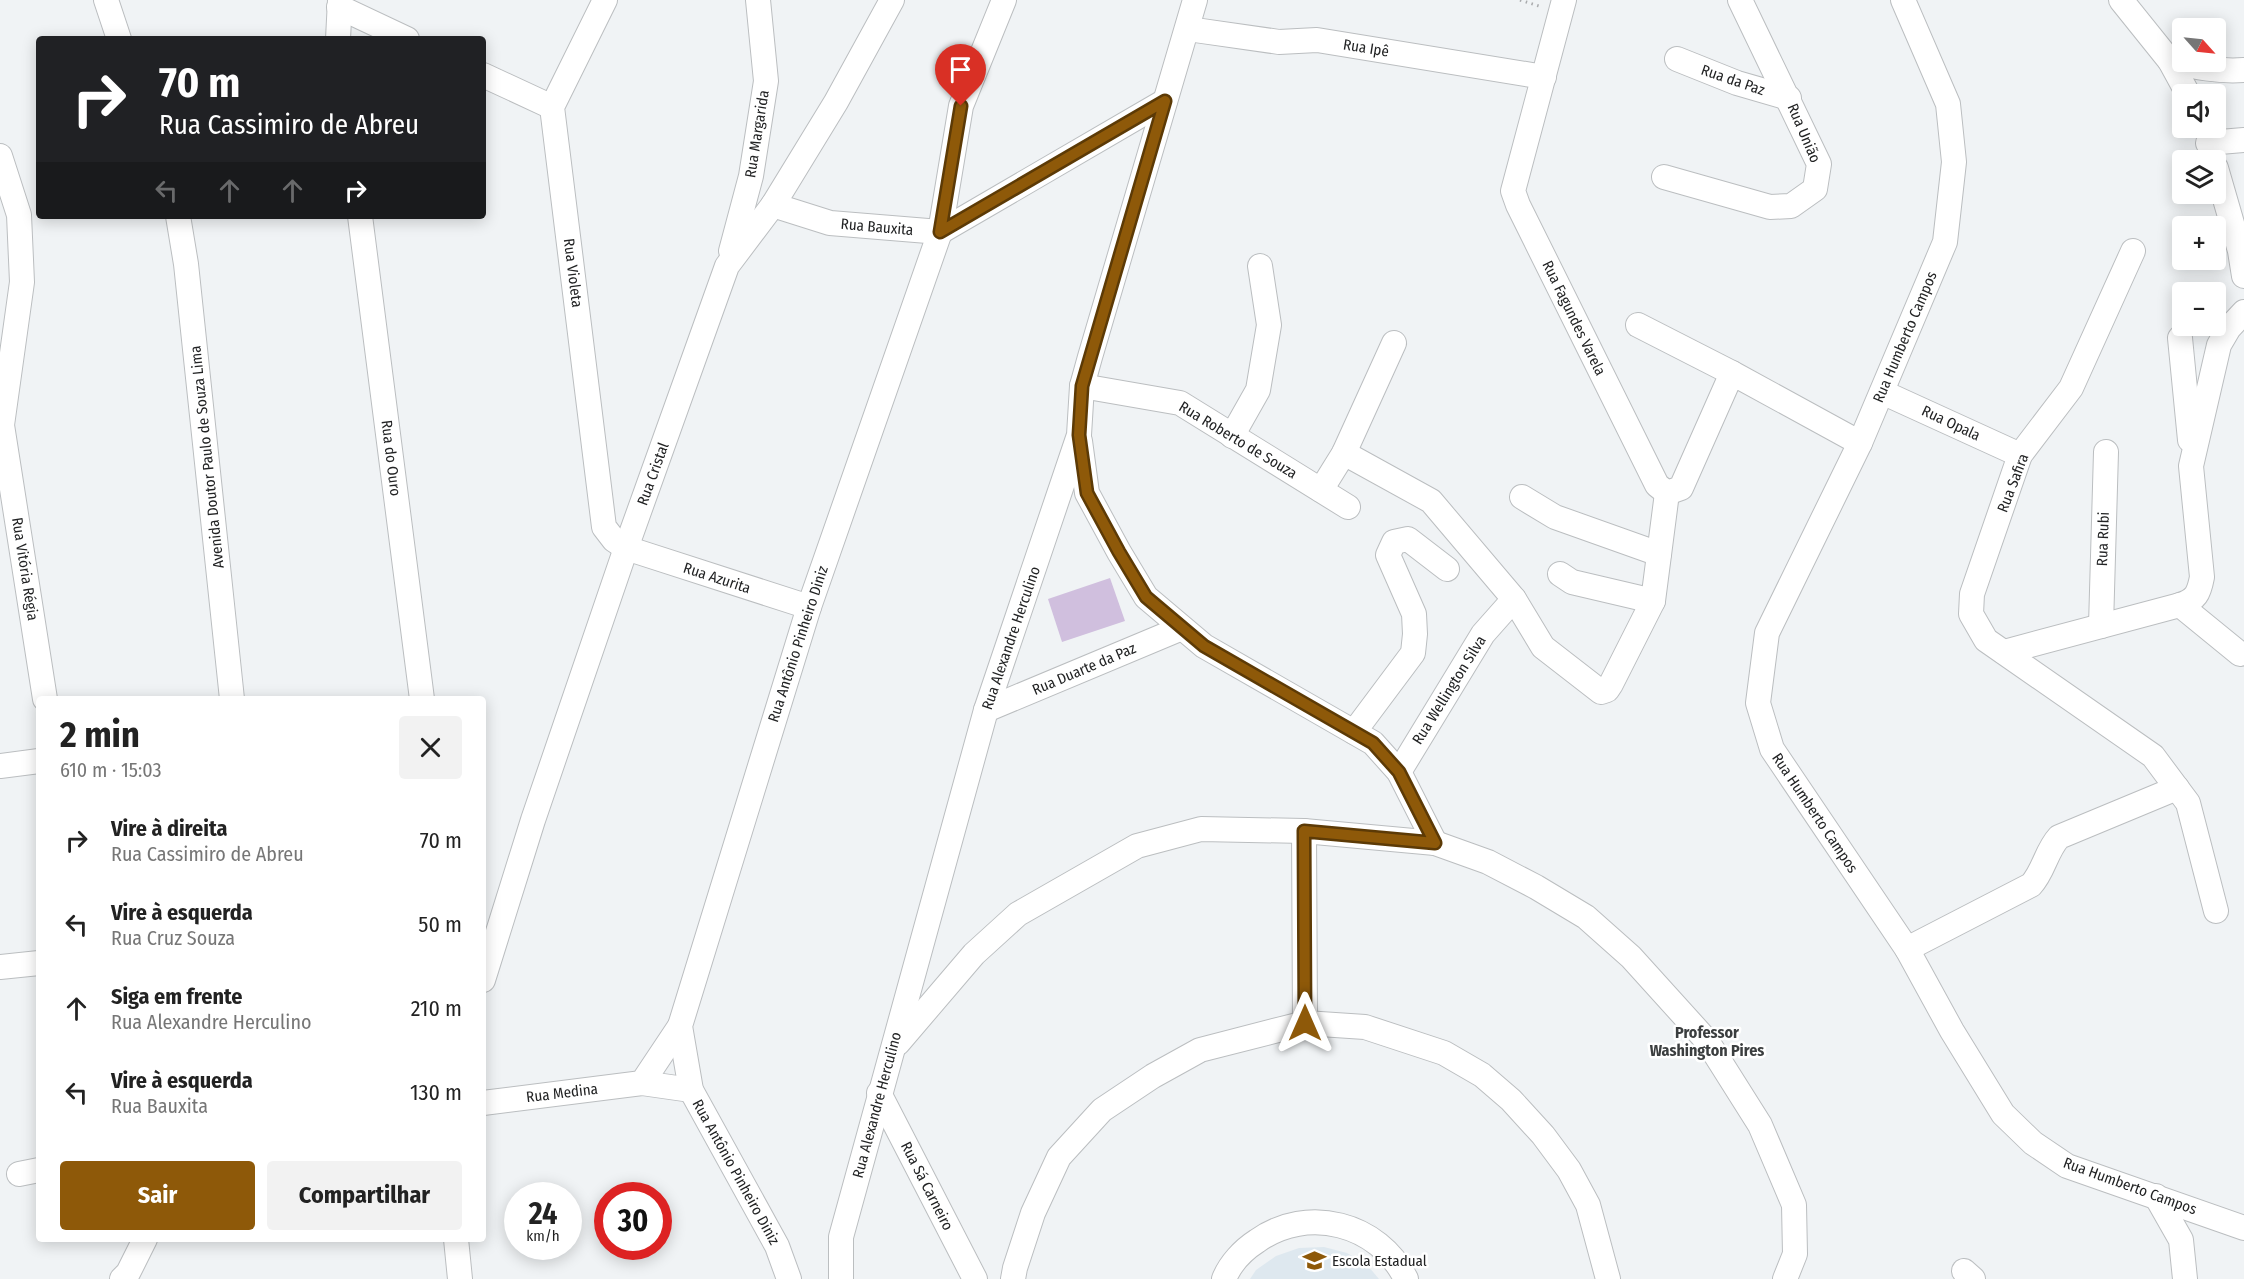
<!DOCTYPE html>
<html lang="pt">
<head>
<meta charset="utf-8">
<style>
	body { margin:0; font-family:"Fira Sans Condensed",sans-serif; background:#f2f2f2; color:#222; height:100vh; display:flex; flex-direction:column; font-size:22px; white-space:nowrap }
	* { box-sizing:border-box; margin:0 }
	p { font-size:20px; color:#767676 }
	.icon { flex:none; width:33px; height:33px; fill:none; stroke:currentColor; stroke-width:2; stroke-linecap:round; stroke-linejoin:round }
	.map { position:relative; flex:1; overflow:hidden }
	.drawer { position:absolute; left:36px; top:696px; width:450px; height:546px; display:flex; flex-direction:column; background:#fff; border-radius:6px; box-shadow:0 3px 15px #0003 }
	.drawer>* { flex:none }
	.top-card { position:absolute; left:36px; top:36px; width:450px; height:183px; border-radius:6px; box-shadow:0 3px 15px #0003; background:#202124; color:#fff; overflow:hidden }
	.needle { width:39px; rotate:117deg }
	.buttons { position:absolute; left:2172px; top:18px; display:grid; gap:12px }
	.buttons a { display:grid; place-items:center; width:54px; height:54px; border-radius:6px; background:#fff; box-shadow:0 3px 15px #0003; font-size:30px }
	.speed { position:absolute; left:504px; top:1182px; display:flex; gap:12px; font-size:30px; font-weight:700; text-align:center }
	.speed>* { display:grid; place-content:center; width:78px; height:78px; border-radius:50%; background:#fff; box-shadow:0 3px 15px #0003; line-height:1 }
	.speed small { font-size:15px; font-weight:400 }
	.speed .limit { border:9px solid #d22; background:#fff; color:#111 }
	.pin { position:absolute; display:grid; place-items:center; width:51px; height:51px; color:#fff; margin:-62px -26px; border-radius:50% 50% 50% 0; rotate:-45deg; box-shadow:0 0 6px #0007 }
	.pin .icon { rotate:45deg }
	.me { position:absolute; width:66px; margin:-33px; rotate:0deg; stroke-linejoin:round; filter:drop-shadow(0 0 4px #0008) }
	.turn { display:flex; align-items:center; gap:21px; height:126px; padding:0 24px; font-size:27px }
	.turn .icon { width:78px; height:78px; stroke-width:2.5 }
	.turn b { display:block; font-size:42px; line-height:51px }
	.lanes { display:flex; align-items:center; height:57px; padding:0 24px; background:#0003; justify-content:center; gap:30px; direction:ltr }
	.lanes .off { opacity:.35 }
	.round { display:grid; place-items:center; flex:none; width:63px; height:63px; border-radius:6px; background:#f2f2f2 }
	.summary { display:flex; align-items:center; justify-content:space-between; height:102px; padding:0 24px }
	h1 { font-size:36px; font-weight:700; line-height:45px }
	.action { display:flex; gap:12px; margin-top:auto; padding:12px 24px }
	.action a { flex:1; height:69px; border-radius:6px; background:#8e5909; color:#fff; font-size:24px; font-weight:700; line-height:69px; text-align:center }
	.action a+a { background:#f2f2f2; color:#222 }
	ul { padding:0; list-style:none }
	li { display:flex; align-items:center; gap:18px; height:84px; padding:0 24px }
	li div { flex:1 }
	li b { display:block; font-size:22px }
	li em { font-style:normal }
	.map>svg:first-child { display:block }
</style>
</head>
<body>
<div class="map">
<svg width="2244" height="1279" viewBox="0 0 2244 1279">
	<rect width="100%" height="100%" fill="#f0f3f5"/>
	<polygon fill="#dee8ef" points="1324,1247 1347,1253 1368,1266 1379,1279 1250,1279 1256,1270 1276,1256 1299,1248"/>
	<polygon fill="#d0bfde" points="1110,578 1125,621 1062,642 1048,599"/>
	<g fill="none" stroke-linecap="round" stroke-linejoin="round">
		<defs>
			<g id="minor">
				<polyline points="106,0 119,39"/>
				<polyline points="605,0 552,107 604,527 614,540 626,548 809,607"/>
				<polyline points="1564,0 1513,191 1518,205 1657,485 1667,493 1681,488 1732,373 1860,443"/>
				<polyline points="1903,0 1948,104 1954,162 1945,242 1860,443 1767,633 1758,703 1772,749 1907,949 1952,1031 2003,1114 2033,1143 2067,1166 2244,1228"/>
				<polyline points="2121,0 2170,61 2188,94"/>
				<polyline points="339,7 407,39"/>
				<polyline points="1188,29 1279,42 1317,40 1544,77"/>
				<polyline points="338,39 340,0"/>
				<polyline points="1677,59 1737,83 1789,98"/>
				<path d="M2170,61C2195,67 2219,72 2244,70"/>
				<polyline points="483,75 552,107"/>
				<polyline points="2208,143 2244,140"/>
				<polyline points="0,156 19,215 22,282 2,425 45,699"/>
				<polyline points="2216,168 2240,251 2244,276"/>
				<polyline points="1664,177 1770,207 1791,206 1815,189 1819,164 1740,0"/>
				<polyline points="773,205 830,223 940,232 1165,101"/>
				<polyline points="178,216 186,264 232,699"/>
				<polyline points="360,216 422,699"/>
				<polyline points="731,251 751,176 766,81 758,0"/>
				<polyline points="2133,251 2071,388 2020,455 1972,594 1971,614 1986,640 2153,756 2188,803 2216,911"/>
				<polyline points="1638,325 1732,373"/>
				<polyline points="2180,338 2190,440"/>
				<polyline points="1082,386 1180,403 1348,507"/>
				<polyline points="1882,392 2020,455"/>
				<polyline points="1232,436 1258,390 1269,325 1260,266"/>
				<polyline points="1080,441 1087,493 1119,552 1146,597 1204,646 1373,743 1399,772 1435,843"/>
				<polyline points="1344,453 1431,501 1514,599"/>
				<polyline points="1321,490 1344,453 1394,343"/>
				<polyline points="1522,497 1555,517 1659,554"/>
				<polyline points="1560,574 1572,582 1653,601"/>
				<polyline points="2180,605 2240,654"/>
				<polyline points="2101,626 2106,452"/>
				<path d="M2004,652L2180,605C2196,600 2199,593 2202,577L2191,466L2219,345L2229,328L2244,312"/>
				<polyline points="986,710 1182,628"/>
				<polyline points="1354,732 1413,653 1415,634 1414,614 1388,555 1394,542 1408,539 1447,569"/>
				<polyline points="0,766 39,761"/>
				<polyline points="1399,772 1483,634 1514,599 1543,647 1601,692 1607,690 1611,684 1653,601 1667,493"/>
				<polyline points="1304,831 1305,1023"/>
				<path d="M1907,949L2031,885C2044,871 2046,851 2059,837L2177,788"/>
				<polyline points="0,967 39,963"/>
				<polyline points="483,980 533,820 626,548 727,266 773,205 836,102 892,0"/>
				<polyline points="898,1043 974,954 1018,914 1137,846 1201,829 1304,831 1435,843 1488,862 1536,887 1586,917 1631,957 1707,1041 1760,1125 1794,1205 1795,1254 1785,1279"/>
				<polyline points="642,1083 691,1090"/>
				<polyline points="879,1093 975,1279"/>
				<polyline points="483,1103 642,1083 680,1026"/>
				<polyline points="19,1174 39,1170"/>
				<polyline points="2156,1196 2181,1240 2185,1279"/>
				<polyline points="456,1239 460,1279"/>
				<polyline points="1964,1271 1973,1279"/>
				<polyline points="122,1279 128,1273 145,1239"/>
				<polyline points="789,1279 777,1246 691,1090 680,1026 809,607 940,232 961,106 1004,0"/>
				<polyline points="841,1279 841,1237 986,710 1079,435 1082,386 1090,357 1195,0"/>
				<polyline points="1013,1279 1015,1268 1033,1213 1059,1157 1102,1110 1153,1076 1200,1050 1305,1023 1365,1027 1444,1053 1482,1075 1511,1100 1543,1135 1569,1170 1588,1205 1608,1279"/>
				<path d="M1224,1279C1230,1264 1243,1250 1257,1241C1307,1205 1379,1223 1406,1279"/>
			</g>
		</defs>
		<use href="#minor" stroke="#bbbec0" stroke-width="26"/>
		<polyline stroke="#a9abad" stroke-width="3" stroke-dasharray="1.5 4.5" stroke-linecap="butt" points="1520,0 1542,7"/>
		<use href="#minor" stroke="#fff" stroke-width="24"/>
	</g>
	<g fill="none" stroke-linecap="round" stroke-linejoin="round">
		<defs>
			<polyline id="route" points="961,106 940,232 1165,101 1082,386 1079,435 1087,493 1119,552 1146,597 1204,646 1373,743 1399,772 1435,843 1304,831 1305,1023"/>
		</defs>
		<use href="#route" stroke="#5c3a06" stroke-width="15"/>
		<use href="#route" stroke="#8e5909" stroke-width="10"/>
	</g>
	<defs>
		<symbol id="school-bare" viewBox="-9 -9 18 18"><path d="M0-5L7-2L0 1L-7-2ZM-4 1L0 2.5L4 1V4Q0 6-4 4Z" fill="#8e5909" stroke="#fff" stroke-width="2.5" paint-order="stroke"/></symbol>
	</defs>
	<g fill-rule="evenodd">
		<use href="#school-bare" x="1298" y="1244" width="33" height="33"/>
	</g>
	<g text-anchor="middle" stroke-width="5" stroke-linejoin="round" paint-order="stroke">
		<g font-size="15" fill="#222324" stroke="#fff">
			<text transform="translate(1366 48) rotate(9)" y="5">Rua Ipê</text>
			<text transform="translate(1733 80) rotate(19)" y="5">Rua da Paz</text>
			<text transform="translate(1804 133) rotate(67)" y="5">Rua União</text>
			<text transform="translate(757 134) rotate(-81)" y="5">Rua Margarida</text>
			<text transform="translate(877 227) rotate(5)" y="5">Rua Bauxita</text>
			<text transform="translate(573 273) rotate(83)" y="5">Rua Violeta</text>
			<text transform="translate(1574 318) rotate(64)" y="5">Rua Fagundes Varela</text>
			<text transform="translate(1905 337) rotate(-67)" y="5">Rua Humberto Campos</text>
			<text transform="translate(1951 423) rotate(25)" y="5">Rua Opala</text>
			<text transform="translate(1238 440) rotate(31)" y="5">Rua Roberto de Souza</text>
			<text transform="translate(207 457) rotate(-96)" y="5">Avenida Doutor Paulo de Souza Lima</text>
			<text transform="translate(391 458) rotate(83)" y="5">Rua do Ouro</text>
			<text transform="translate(653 474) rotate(-70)" y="5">Rua Cristal</text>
			<text transform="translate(2013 483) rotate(-69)" y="5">Rua Safira</text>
			<text transform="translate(2103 539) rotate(-88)" y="5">Rua Rubi</text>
			<text transform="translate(25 569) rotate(81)" y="5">Rua Vitória Régia</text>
			<text transform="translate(717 578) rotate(18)" y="5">Rua Azurita</text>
			<text transform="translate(1011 638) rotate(-71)" y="5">Rua Alexandre Herculino</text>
			<text transform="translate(798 644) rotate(-72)" y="5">Rua Antônio Pinheiro Diniz</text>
			<text transform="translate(1084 669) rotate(-23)" y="5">Rua Duarte da Paz</text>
			<text transform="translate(1449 690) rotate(-58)" y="5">Rua Wellington Silva</text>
			<text transform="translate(1815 813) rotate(56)" y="5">Rua Humberto Campos</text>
			<text transform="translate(562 1093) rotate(-7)" y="5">Rua Medina</text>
			<text transform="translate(877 1105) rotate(-75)" y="5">Rua Alexandre Herculino</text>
			<text transform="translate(736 1172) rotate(61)" y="5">Rua Antônio Pinheiro Diniz</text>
			<text transform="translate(927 1186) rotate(63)" y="5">Rua Sá Carneiro</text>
			<text transform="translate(2130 1186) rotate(20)" y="5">Rua Humberto Campos</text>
		</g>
		<g font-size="15" fill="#222324" stroke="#fff" text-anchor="start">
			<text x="1332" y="1266">Escola Estadual</text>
		</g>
		<g font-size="16" font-weight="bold" fill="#3b3e3f" stroke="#fff">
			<text x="1707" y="1038">Professor<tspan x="1707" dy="18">Washington Pires</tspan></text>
		</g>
	</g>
</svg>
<div class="buttons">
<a><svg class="needle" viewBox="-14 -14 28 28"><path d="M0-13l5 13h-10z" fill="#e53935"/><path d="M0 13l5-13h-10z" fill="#767676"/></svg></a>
<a><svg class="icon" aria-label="sound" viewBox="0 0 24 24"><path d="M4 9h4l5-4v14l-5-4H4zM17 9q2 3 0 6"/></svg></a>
<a><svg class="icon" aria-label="layers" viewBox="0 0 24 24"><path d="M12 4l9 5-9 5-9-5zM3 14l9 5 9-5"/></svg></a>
<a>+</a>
<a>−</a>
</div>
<div class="speed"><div>24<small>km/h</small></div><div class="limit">30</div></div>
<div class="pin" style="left:961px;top:106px;background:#d93025"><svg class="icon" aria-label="arrive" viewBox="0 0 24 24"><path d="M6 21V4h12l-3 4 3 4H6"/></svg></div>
<svg class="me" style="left:1305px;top:1023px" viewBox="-20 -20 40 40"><path d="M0-17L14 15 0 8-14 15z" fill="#8e5909" stroke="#fff" stroke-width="4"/></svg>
<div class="top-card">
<div class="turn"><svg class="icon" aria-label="right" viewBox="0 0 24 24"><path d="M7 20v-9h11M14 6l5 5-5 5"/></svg><div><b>70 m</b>Rua Cassimiro de Abreu</div></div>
<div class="lanes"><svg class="icon off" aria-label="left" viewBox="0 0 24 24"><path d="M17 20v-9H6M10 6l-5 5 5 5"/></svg><svg class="icon off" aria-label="ahead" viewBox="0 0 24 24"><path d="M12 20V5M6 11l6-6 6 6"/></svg><svg class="icon off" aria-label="ahead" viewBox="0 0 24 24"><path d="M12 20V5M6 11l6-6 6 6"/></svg><svg class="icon" aria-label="right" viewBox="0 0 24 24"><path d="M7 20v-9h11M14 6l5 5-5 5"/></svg></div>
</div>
<section class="drawer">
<div class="summary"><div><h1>2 min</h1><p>610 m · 15:03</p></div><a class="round"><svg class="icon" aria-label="close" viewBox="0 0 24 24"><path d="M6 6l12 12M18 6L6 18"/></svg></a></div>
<ul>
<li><svg class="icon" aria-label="right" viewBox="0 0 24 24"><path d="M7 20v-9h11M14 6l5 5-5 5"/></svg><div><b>Vire à direita</b><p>Rua Cassimiro de Abreu</p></div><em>70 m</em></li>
<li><svg class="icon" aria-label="left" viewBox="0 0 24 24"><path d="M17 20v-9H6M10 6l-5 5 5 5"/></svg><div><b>Vire à esquerda</b><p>Rua Cruz Souza</p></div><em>50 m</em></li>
<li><svg class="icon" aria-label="ahead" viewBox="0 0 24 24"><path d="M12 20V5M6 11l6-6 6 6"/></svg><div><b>Siga em frente</b><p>Rua Alexandre Herculino</p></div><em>210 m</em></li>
<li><svg class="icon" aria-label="left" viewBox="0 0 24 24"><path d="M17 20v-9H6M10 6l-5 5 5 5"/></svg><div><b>Vire à esquerda</b><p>Rua Bauxita</p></div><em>130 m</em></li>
</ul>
<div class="action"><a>Sair</a><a>Compartilhar</a></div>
</section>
</div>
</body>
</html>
